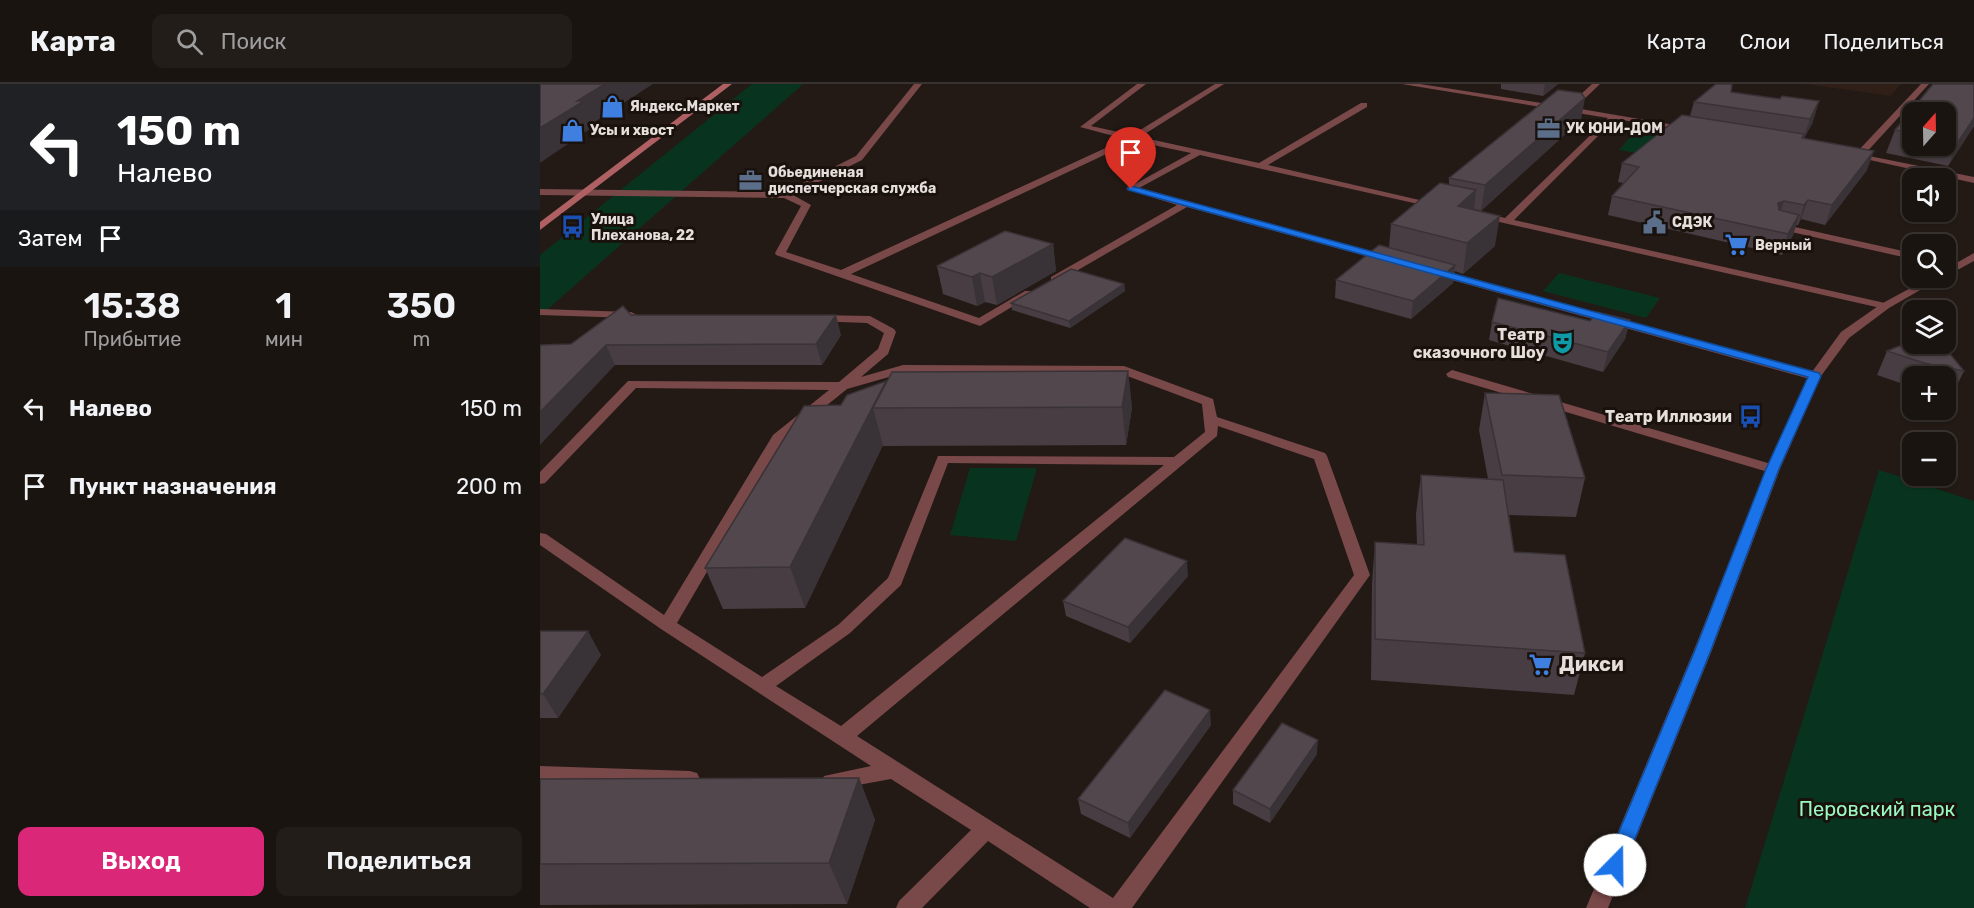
<!DOCTYPE html>
<html lang="ru">
<head>
<meta charset="utf-8">
<style>
	body { margin:0; font-family:Rubik,sans-serif; background:#231d19; color:#f1f3f6; height:100vh; display:flex; flex-direction:column; font-size:22px; white-space:nowrap }
	* { box-sizing:border-box; margin:0 }
	p { font-size:20px; color:#9f9e9f }
	.icon { flex:none; width:33px; height:33px; fill:none; stroke:currentColor; stroke-width:2; stroke-linecap:round; stroke-linejoin:round }
	.map { position:relative; flex:1; overflow:hidden }
	.panel { display:flex; flex-direction:column; background:#1a1410; width:540px }
	.panel>* { flex:none }
	.top-card { background:#202124; color:#fff; overflow:hidden }
	.needle { width:39px; rotate:20deg }
	.tools { position:absolute; left:1362px; top:18px; display:grid; gap:12px }
	.tools a { display:grid; place-items:center; width:54px; height:54px; border-radius:12px; background:#1a1410; box-shadow:0 2px 4px #0004,0 0 0 2px #383330; font-size:30px }
	.pin { position:absolute; display:grid; place-items:center; width:51px; height:51px; color:#fff; margin:-62px -26px; border-radius:50% 50% 50% 0; rotate:-45deg; box-shadow:0 0 6px #0007 }
	.pin .icon { rotate:45deg }
	.me { position:absolute; width:66px; margin:-33px; rotate:22deg; stroke-linejoin:round; filter:drop-shadow(0 0 4px #0008) }
	.turn { display:flex; align-items:center; gap:21px; height:126px; padding:0 18px; font-size:27px }
	.turn .icon { width:78px; height:78px; stroke-width:2.5 }
	.turn b { display:block; font-size:42px; line-height:51px }
	.then { display:flex; align-items:center; height:57px; padding:0 18px; background:#0003; gap:12px; font-size:22px }
	.eta { display:flex; justify-content:space-evenly; align-items:center; height:102px; text-align:center }
	.eta b { font-size:36px; font-weight:600; line-height:42px }
	.cta { display:flex; gap:12px; margin-top:auto; padding:12px 18px }
	.cta a { flex:1; height:69px; border-radius:12px; background:#db2777; color:#fff; font-size:24px; font-weight:600; line-height:69px; text-align:center }
	.cta a+a { background:#231d19; color:#f1f3f6 }
	ul { padding:0; list-style:none }
	li { display:flex; align-items:center; gap:18px; height:78px; padding:0 18px }
	li div { flex:1 }
	li b { display:block; font-size:22px }
	li em { font-style:normal }
	header { display:flex; align-items:center; gap:36px; box-sizing:border-box; height:84px; padding:0 30px; background:#1a1410; border-bottom:2px solid #383330 }
	header strong { font-size:28px }
	nav { display:flex; gap:33px; margin-inline-start:auto; font-size:21px }
	.search { width:420px; height:54px; background:#231d19; display:flex; align-items:center; gap:15px; box-sizing:border-box; padding:0 21px; border-radius:12px; color:#9f9e9f; font-size:22px }
	main { display:flex; flex:1; min-height:0 }
	.map>svg:first-child { display:block }
</style>
</head>
<body>
<header>
<strong>Карта</strong>
<div class="search"><svg class="icon" aria-label="search" viewBox="0 0 24 24"><circle cx="10" cy="10" r="6"/><path d="M15 15l6 6"/></svg>Поиск</div>
<nav><a>Карта</a><a>Слои</a><a>Поделиться</a></nav>
</header>
<main>
<section class="panel">
<div class="top-card">
<div class="turn"><svg class="icon" aria-label="left" viewBox="0 0 24 24"><path d="M17 20v-9H6M10 6l-5 5 5 5"/></svg><div><b>150 m</b>Налево</div></div>
<div class="then">Затем<svg class="icon" aria-label="arrive" viewBox="0 0 24 24"><path d="M6 21V4h12l-3 4 3 4H6"/></svg></div>
</div>
<div class="eta">
<div><b>15:38</b><p>Прибытие</p></div>
<div><b>1</b><p>мин</p></div>
<div><b>350</b><p>m</p></div>
</div>
<ul>
<li><svg class="icon" aria-label="left" viewBox="0 0 24 24"><path d="M17 20v-9H6M10 6l-5 5 5 5"/></svg><div><b>Налево</b></div><em>150 m</em></li>
<li><svg class="icon" aria-label="arrive" viewBox="0 0 24 24"><path d="M6 21V4h12l-3 4 3 4H6"/></svg><div><b>Пункт назначения</b></div><em>200 m</em></li>
</ul>
<div class="cta"><a>Выход</a><a>Поделиться</a></div>
</section>
<div class="map">
<svg width="1434" height="824" viewBox="0 0 1434 824">
	<rect width="100%" height="100%" fill="#231a15"/>
	<polygon fill="#2f1f16" points="1265,0 1361,0 1351,12"/>
	<g fill="#08341f">
		<polygon points="212,0 263,0 0,232 0,171"/>
		<polygon points="1096,46 1217,66 1205,88 1079,66"/>
		<polygon points="1019,189 1120,214 1106,234 1003,207"/>
		<polygon points="430,384 497,384 476,457 410,451"/>
		<polygon points="1339,386 1434,417 1434,824 1205,824"/>
	</g>
	<g fill="none" stroke-linecap="round" stroke-linejoin="round">
		<g fill="#794849" fill-rule="evenodd">
			<polygon points="374,0 382,0 322,76 253,111 271,121 246,168 301,186 585,55 540,43 597,0 606,0 551,42 592,51 675,0 684,0 600,53 719,79 821,19 827,19 827,23 728,81 901,121 896,124 660,71 599,104 853,175 848,178 844,177 647,123 519,197 511,197 511,193 637,121 586,105 651,69 594,57 311,190 439,234 485,207 493,207 495,209 440,242 236,171 235,169 261,122 244,114 0,111 0,105 244,108 316,72"/>
			<polygon points="862,0 880,0 1027,23 1052,0 1060,0 1035,24 1152,44 1148,46 1075,35 974,136 1345,219 1351,222 1345,225 937,133 935,131 940,128 965,134 1068,34"/>
			<polygon points="1381,0 1389,0 1324,71 1434,93 1434,99 1307,71 1316,69"/>
			<polygon points="1237,139 1372,169 1372,175 1233,144 1233,140"/>
			<polygon points="1406,176 1423,180 1424,182 1419,185 1406,182"/>
			<polygon points="894,185 1280,289 1281,292 1280,295 1270,295 890,190 889,188"/>
			<polygon points="0,225 91,228 97,231 91,234 0,231"/>
			<path d="M277,231L330,232L354,245L356,248L348,270L321,293L363,281L584,282L673,315L677,333L785,369L787,372L830,491L592,824H550L448,757L382,824H356L359,817L431,746L351,695L291,706L284,704L281,698L284,692L331,682L121,545L0,461V449L6,450L124,531L233,351L289,306L96,304L5,399L0,400V388L88,297L299,298L338,265L344,249L327,239L273,237V233ZM363,289L582,290L662,320L665,348L634,373L398,372L348,494L298,541L222,593L137,539L244,356L307,305ZM678,342L774,375L814,491L573,814L317,652L677,352ZM408,379L624,381L301,642L236,602L310,549L361,501Z"/>
			<polygon points="912,286 1238,382 1240,385 1238,388 1228,388 908,293 906,290"/>
			<polygon points="0,682 150,687 157,689 160,695 157,701 150,703 0,698"/>
		</g>
		<g fill="#794849" fill-rule="evenodd">
			<polygon points="1434,169 1434,177 1406,192 1406,185"/>
			<polygon points="1389,194 1401,194 1349,224 1309,254 1281,292 1240,385 1172,566 1068,824 1046,824 1154,566 1226,385 1269,292 1301,248 1341,220"/>
		</g>
		<polygon fill="#ae6062" fill-rule="evenodd" points="183,0 192,0 0,146 0,138"/>
	</g>
	<g fill="#473d42" fill-rule="evenodd">
		<polygon points="961,0 1018,0 1003,12 961,5"/>
		<path d="M1393,0H1434V42L1408,82L1346,69L1355,46ZM1372,28H1406V62H1372Z"/>
		<polygon points="1191,8 1240,15 1279,17 1272,40 1264,54 1327,86 1285,141 1261,135 1258,141 1256,141 1253,151 1242,171 1068,131 1072,112 1083,99 1078,98 1082,79 1150,32 1154,18"/>
		<polygon points="1041,36 941,127 934,125 955,162 923,190 915,187 913,199 871,235 795,214 796,196 849,163 851,140 909,100 909,94"/>
		<polygon points="513,160 516,187 457,221 445,218 437,222 403,210 397,182"/>
		<polygon points="584,200 585,207 530,244 472,226 471,219"/>
		<polygon points="91,231 301,251 282,281 75,281 31,260"/>
		<polygon points="1090,236 1085,255 1063,288 949,256 952,238"/>
		<polygon points="1347,267 1424,287 1412,311 1406,310 1406,292 1372,292 1372,303 1337,291"/>
		<polygon points="588,287 592,324 586,361 343,362 343,361 265,524 183,525 165,484 301,321 346,299"/>
		<polygon points="945,309 1045,394 1036,433 969,431 974,468 1045,569 1034,611 831,596 832,499 835,458 877,461 876,430 881,391 948,395 939,346"/>
		<polygon points="648,492 590,559 526,532 523,517"/>
		<polygon points="0,547 61,571 18,634 0,634"/>
		<polygon points="671,641 590,754 541,730 538,715"/>
		<polygon points="777,670 730,739 693,720 693,706"/>
		<polygon points="319,694 335,736 307,820 0,821 0,695"/>
	</g>
	<g fill="#393236">
		<polygon points="65,0 113,0 53,39 54,42 0,79 0,44 37,17"/>
		<polygon points="1005,0 1018,0 1003,12"/>
		<polygon points="1045,14 1041,36 941,127 945,101"/>
		<polygon points="1279,17 1272,40 1262,58 1270,35"/>
		<polygon points="1434,34 1434,42 1408,82 1418,58"/>
		<polygon points="1334,67 1327,86 1285,141 1292,121"/>
		<polygon points="936,106 933,135 918,122"/>
		<polygon points="1268,116 1261,135 1258,141 1264,121"/>
		<polygon points="1244,117 1237,137 1238,119"/>
		<polygon points="1259,131 1253,151 1242,171 1248,150"/>
		<polygon points="960,132 955,162 923,190 927,159"/>
		<polygon points="513,160 516,187 457,221 452,193"/>
		<polygon points="915,181 913,199 871,235 873,217"/>
		<polygon points="440,189 445,218 437,222 432,193"/>
		<polygon points="584,200 585,207 530,244 529,237"/>
		<polygon points="296,231 301,251 282,281 276,260"/>
		<polygon points="1090,236 1085,255 1063,288 1068,268"/>
		<polygon points="66,261 75,281 0,361 0,328"/>
		<polygon points="588,287 592,324 586,361 582,323"/>
		<polygon points="346,297 333,324 343,361 265,524 250,483"/>
		<polygon points="647,477 648,492 590,559 588,543"/>
		<polygon points="48,547 61,571 18,634 3,610"/>
		<polygon points="670,626 671,641 590,754 588,739"/>
		<polygon points="778,656 777,670 730,739 730,725"/>
		<polygon points="319,694 335,736 307,820 289,779"/>
	</g>
	<g fill="#52474d" stroke="#393236" stroke-width="1.5">
		<polygon points="0,0 65,0 37,17 44,17 0,44"/>
		<polygon points="1176,0 1192,0 1191,8 1240,15 1242,12 1279,17 1270,35 1154,18"/>
		<polygon points="1393,0 1434,0 1434,34 1418,58 1406,55 1406,28 1372,28 1372,49 1355,46"/>
		<polygon points="1018,6 1041,9 1045,14 945,101 909,94"/>
		<polygon points="1142,31 1264,50 1262,54 1334,67 1292,121 1268,116 1264,121 1244,117 1238,119 1239,126 1259,131 1248,150 1072,112 1099,83 1082,79"/>
		<polygon points="900,99 936,106 918,122 960,132 927,159 851,140"/>
		<polygon points="465,147 513,160 452,193 440,189 432,193 397,182"/>
		<polygon points="839,161 915,181 873,217 796,196"/>
		<polygon points="531,185 584,200 529,237 471,219"/>
		<polygon points="958,214 1050,237 1057,228 1090,236 1068,268 952,238"/>
		<polygon points="83,222 91,231 296,231 276,260 66,261 0,328 0,261 31,260"/>
		<polygon points="1372,257 1372,260 1402,260 1424,287 1384,279 1347,267"/>
		<polygon points="588,287 582,323 333,324 352,288"/>
		<polygon points="346,297 250,483 165,484 264,322 301,321 307,311"/>
		<polygon points="945,309 1019,311 1045,394 962,391"/>
		<polygon points="881,391 963,396 974,468 1025,471 1045,569 835,555 835,458 884,461"/>
		<polygon points="585,454 647,477 588,543 523,517"/>
		<polygon points="0,547 48,547 3,610 0,610"/>
		<polygon points="625,606 670,626 588,739 538,715"/>
		<polygon points="742,639 778,656 730,725 693,706"/>
		<polygon points="319,694 289,779 0,780 0,695"/>
	</g>
	<polygon fill="#1a73e8" stroke="#114b97" stroke-width="1.5" points="591,102 1279,289 1281,292 1239,385 1171,566 1082,787 1075,790 1068,787 1065,781 1155,566 1226,385 1268,293 588,106 588,103"/>
	<defs>
		<symbol id="shop-bare" viewBox="-9 -9 18 18"><path d="M-5-2.5h2.3a2.7 3.5 0 0 1 5.4 0H5L5.5 6h-11ZM-1.5-2.5h3a1.5 2.3 0 0 0-3 0Z" fill="#3f7fe0" stroke="#19110c" stroke-width="2.5" paint-order="stroke"/></symbol>
		<symbol id="office-bare" viewBox="-9 -9 18 18"><path d="M-6-3h4V-5.5h4V-3h4V5H-6ZM-1-4.5V-3h2v-1.5ZM-6 0V1H6V0Z" fill="#5c6f8a" stroke="#19110c" stroke-width="2.5" paint-order="stroke"/></symbol>
		<symbol id="civic-bare" viewBox="-9 -9 18 18"><path d="M-.6-6.5H3V-4.5H.6V-3L4-1V1h2V6H-6V1h2V-1L-.6-3ZM-1.2 2.5V6h2.4V2.5Z" fill="#5c6f8a" stroke="#19110c" stroke-width="2.5" paint-order="stroke"/></symbol>
		<symbol id="bus-bare" viewBox="-9 -9 18 18"><path d="M-5-6H5V4H4V6H2V4H-2V6H-4V4H-5ZM-3.5-4V0h7V-4ZM-3.5 1.2v1.5H-2V1.2ZM2 1.2v1.5H3.5V1.2Z" fill="#1a4fb4" stroke="#19110c" stroke-width="2.5" paint-order="stroke"/></symbol>
		<symbol id="supermarket-bare" viewBox="-9 -9 18 18"><path d="M-6-5.5h2.5l.6 2H6L4.5 2H-2.5L-4.4-4H-6ZM-1.5 3.2a1.3 1.3 0 1 0 .1 0ZM3 3.2a1.3 1.3 0 1 0 .1 0Z" fill="#3f7fe0" stroke="#19110c" stroke-width="2.5" paint-order="stroke"/></symbol>
		<symbol id="theatre-bare" viewBox="-9 -9 18 18"><path d="M-5-5.5Q0-4 5-5.5V0Q5 5 0 6Q-5 5-5 0ZM-3.3-2.5H-1v1.5H-3.3ZM1-2.5H3.3v1.5H1ZM-2.8 1Q0 5.5 2.8 1Z" fill="#0f9aa8" stroke="#19110c" stroke-width="2.5" paint-order="stroke"/></symbol>
	</defs>
	<g fill-rule="evenodd">
		<use href="#shop-bare" x="56" y="6" width="33" height="33"/>
		<use href="#office-bare" x="992" y="28" width="33" height="33"/>
		<use href="#shop-bare" x="16" y="30" width="33" height="33"/>
		<use href="#office-bare" x="194" y="80" width="33" height="33"/>
		<use href="#civic-bare" x="1098" y="122" width="33" height="33"/>
		<use href="#bus-bare" x="16" y="126" width="33" height="33"/>
		<use href="#supermarket-bare" x="1180" y="144" width="33" height="33"/>
		<use href="#theatre-bare" x="1006" y="242" width="33" height="33"/>
		<use href="#bus-bare" x="1194" y="316" width="33" height="33"/>
		<use href="#supermarket-bare" x="984" y="564" width="33" height="33"/>
	</g>
	<g text-anchor="middle" stroke-width="6" stroke-linejoin="round" paint-order="stroke">
		<g font-size="14" font-weight="bold" fill="#e5dedb" stroke="#19110c" text-anchor="start">
			<text x="90" y="27">Яндекс.Маркет</text>
			<text x="1026" y="49">УК ЮНИ-ДОМ</text>
			<text x="50" y="51">Усы и хвост</text>
			<text x="228" y="93">Обьединеная<tspan x="228" dy="16">диспетчерская служба</tspan></text>
			<text x="51" y="140">Улица<tspan x="51" dy="16">Плеханова, 22</tspan></text>
			<text x="1132" y="143">СДЭК</text>
			<text x="1215" y="166">Верный</text>
		</g>
		<g font-size="16" font-weight="bold" fill="#e5dedb" stroke="#19110c" text-anchor="end">
			<text x="1005" y="256">Театр<tspan x="1005" dy="18">сказочного Шоу</tspan></text>
			<text x="1192" y="338">Театр Иллюзии</text>
		</g>
		<g font-size="20" font-weight="bold" fill="#e5dedb" stroke="#19110c" text-anchor="start">
			<text x="1019" y="587">Дикси</text>
		</g>
		<g font-size="20" fill="#9af9c1" stroke="#19110c">
			<text x="1337" y="732">Перовский парк</text>
		</g>
	</g>
</svg>
<div class="tools">
<a><svg class="needle" viewBox="-14 -14 28 28"><path d="M0-13l5 13h-10z" fill="#e53935"/><path d="M0 13l5-13h-10z" fill="#9f9e9f"/></svg></a>
<a><svg class="icon" aria-label="sound" viewBox="0 0 24 24"><path d="M4 9h4l5-4v14l-5-4H4zM17 9q2 3 0 6"/></svg></a>
<a><svg class="icon" aria-label="search" viewBox="0 0 24 24"><circle cx="10" cy="10" r="6"/><path d="M15 15l6 6"/></svg></a>
<a><svg class="icon" aria-label="layers" viewBox="0 0 24 24"><path d="M12 4l9 5-9 5-9-5zM3 14l9 5 9-5"/></svg></a>
<a>+</a>
<a>−</a>
</div>
<div class="pin" style="left:591px;top:105px;background:#d93025"><svg class="icon" aria-label="arrive" viewBox="0 0 24 24"><path d="M6 21V4h12l-3 4 3 4H6"/></svg></div>
<svg class="me" style="left:1075px;top:781px" viewBox="-20 -20 40 40"><circle r="19" fill="#fff"/><path d="M0-13L10 11 0 6-10 11z" fill="#1a73e8"/></svg>
</div>
</main>
</body>
</html>
